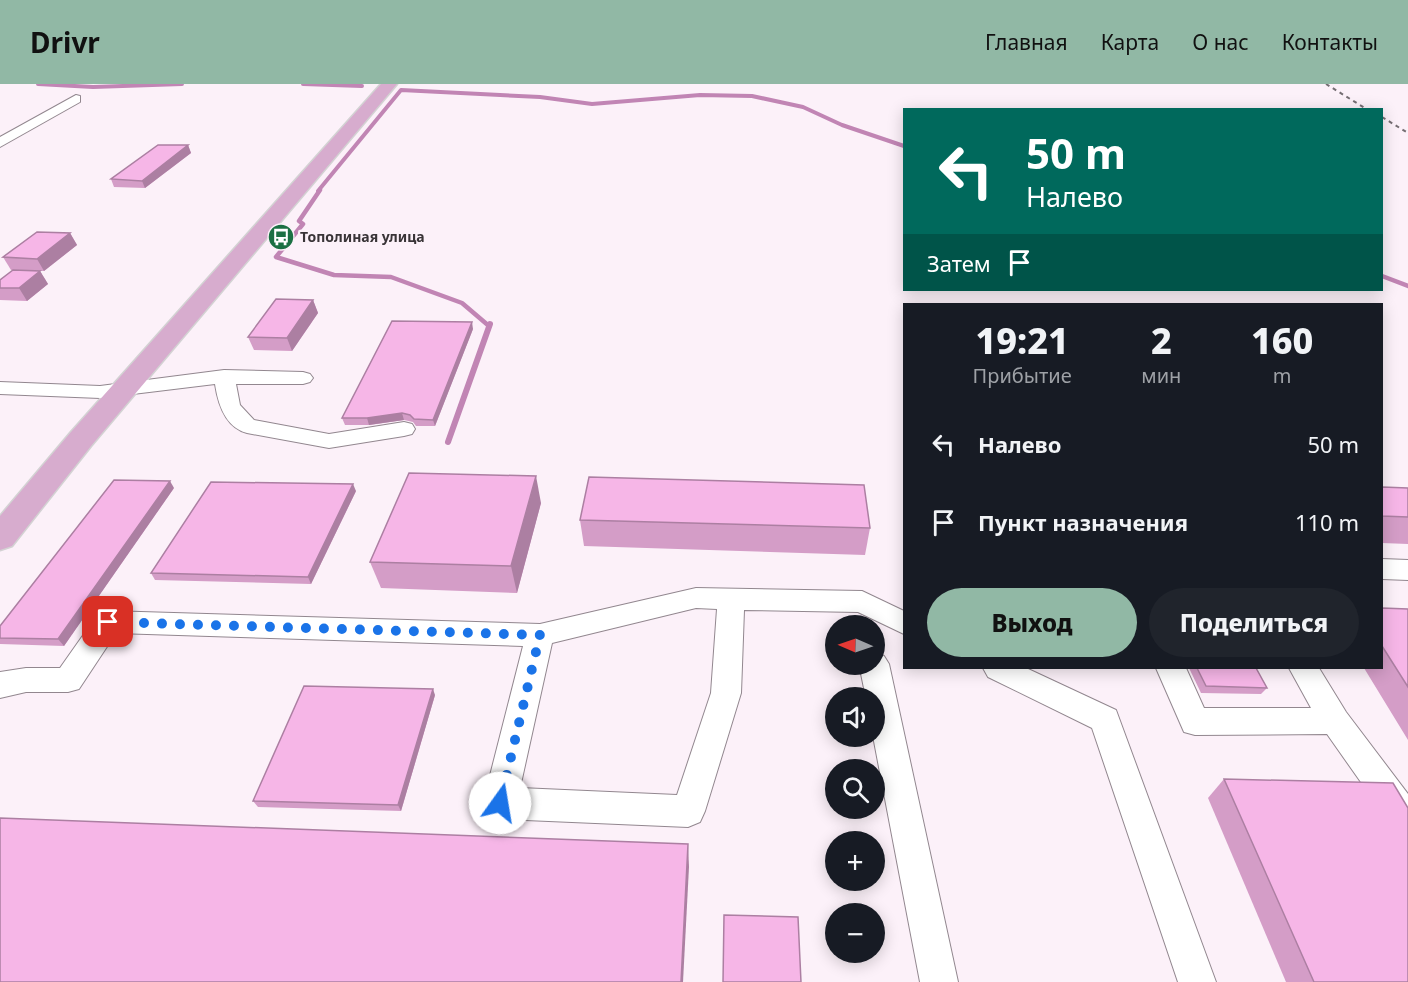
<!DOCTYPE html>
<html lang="ru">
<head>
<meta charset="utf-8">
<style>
	body { margin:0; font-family:"Noto Sans",sans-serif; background:#20242c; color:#f1f3f6; height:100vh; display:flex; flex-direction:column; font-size:22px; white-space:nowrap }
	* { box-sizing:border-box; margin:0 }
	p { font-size:20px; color:#9ea1a6 }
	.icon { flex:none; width:33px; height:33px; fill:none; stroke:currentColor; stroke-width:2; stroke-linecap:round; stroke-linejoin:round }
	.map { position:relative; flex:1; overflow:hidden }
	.details { position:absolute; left:903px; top:219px; width:480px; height:366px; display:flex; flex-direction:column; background:#171b24; border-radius:0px; box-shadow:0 3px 15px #0003 }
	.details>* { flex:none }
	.banner { position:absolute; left:903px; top:24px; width:480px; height:183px; border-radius:0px; box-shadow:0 3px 15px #0003; background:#00695c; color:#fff; overflow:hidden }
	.needle { width:39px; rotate:272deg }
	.controls { position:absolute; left:825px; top:531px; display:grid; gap:12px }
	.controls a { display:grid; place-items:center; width:60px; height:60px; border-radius:50%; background:#171b24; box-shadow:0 3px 15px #0003; font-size:30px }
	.pin { position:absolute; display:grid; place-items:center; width:51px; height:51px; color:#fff; margin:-26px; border-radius:12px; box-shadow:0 3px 9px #0006 }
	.me { position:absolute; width:66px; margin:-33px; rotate:13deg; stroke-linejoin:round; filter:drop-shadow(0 0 4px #0008) }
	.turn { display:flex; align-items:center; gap:21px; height:126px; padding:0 24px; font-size:27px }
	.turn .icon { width:78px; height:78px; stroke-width:2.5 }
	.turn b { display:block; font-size:42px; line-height:51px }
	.then { display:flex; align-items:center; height:57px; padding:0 24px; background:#0003; gap:12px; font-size:22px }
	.eta { display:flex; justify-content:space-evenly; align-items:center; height:102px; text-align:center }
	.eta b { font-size:36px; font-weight:800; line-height:42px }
	.button { display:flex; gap:12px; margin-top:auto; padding:12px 24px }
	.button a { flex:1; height:69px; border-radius:36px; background:#91b8a5; color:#111; font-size:24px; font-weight:800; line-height:69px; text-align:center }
	.button a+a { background:#20242c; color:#f1f3f6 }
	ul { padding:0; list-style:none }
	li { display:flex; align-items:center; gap:18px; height:78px; padding:0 24px }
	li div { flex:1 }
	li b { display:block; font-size:22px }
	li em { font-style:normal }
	header { display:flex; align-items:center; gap:36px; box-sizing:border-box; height:84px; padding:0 30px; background:#91b8a5; color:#111 }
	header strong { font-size:28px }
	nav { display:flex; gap:33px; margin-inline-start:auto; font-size:21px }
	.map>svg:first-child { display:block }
</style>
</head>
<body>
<header>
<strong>Drivr</strong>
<nav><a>Главная</a><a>Карта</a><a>О нас</a><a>Контакты</a></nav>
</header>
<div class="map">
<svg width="1408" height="898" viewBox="0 0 1408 898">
	<rect width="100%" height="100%" fill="#fcf1f9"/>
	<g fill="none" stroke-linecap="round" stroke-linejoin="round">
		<g stroke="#c185b4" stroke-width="4">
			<polyline points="38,0 93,3 182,0"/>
			<polyline points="303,0 362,2"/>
			<polyline points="318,107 401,6 540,13 592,20 700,11 752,12 803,23 842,41 904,62"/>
		</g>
		<g stroke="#c185b4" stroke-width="4.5">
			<polyline points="320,106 299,137 303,140 276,173 334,191 391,193 462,219 489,242"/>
			<polyline points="1382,192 1408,202"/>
		</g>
		<polyline stroke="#c185b4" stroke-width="6" points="448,358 490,240"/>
		<defs>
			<g id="minor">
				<polygon points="76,11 80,12 80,18 0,63 0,53"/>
				<path d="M224,286L303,288L310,290L313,294L310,298L303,300H236L240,321L254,336L329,350L404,338L412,340L415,345L412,350L404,352L329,364L247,349C225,343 218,320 215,300L100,314L0,310V298L100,302Z"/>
				<polygon points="1382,475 1408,476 1408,496 1382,495"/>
				<path d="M696,504L862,507L904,527V550L858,528L744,526L741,609L705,727L700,738L688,743L500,735L488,730L483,719L523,562L116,549L79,605L68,608H26L0,614V588L26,584H60L98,530L108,527L540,540ZM696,524L717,525L711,609L677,711L520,704L552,559Z"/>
				<polygon points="874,568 884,572 889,580 958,898 920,898 873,652 874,614 866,614 859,580 874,580"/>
				<polygon points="983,584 1026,584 1116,626 1216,898 1178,898 1092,644 988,593"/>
				<polygon points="1156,584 1186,584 1204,624 1311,624 1289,584 1319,584 1346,628 1408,710 1408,753 1396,748 1327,650 1195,651 1184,648"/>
			</g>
			<polygon id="major" points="381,0 397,0 91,362 12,462 0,466 0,432 71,348"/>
		</defs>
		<use href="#minor" stroke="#92878f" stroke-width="2"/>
		<use href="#major" stroke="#d3d2d3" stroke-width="3"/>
		<use href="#minor" fill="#fff" fill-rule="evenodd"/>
		<use href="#major" fill="#d7acce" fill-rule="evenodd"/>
		<g stroke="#756e73" stroke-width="2" stroke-dasharray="4 4" stroke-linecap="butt">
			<polyline points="1326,0 1368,26"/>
			<polyline points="1382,33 1408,49"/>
		</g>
	</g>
	<g fill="#d49dc7">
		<polygon points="188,61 191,69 145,104 114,103 111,95"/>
		<polygon points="70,149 77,161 44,187 11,186 3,173"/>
		<polygon points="40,187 48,200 27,217 0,216 0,196"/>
		<polygon points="313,216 318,229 292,267 254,266 248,253"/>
		<polygon points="473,245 435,342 416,342 413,338 404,336 369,341 345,341 342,334"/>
		<polygon points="1382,403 1408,404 1408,460 1382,459"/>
		<polygon points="174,404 64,562 0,560 0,542"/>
		<polygon points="356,407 311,500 155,496 151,489"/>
		<polygon points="541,419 517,509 381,504 370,478"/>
		<polygon points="580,436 870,444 865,471 584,462"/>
		<polygon points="1382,524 1408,525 1408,656 1364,584 1382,584"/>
		<polygon points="1189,584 1256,584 1267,604 1261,610 1201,609"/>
		<polygon points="435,611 401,727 258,723 253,717"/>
		<polygon points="1224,695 1408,898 1286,898 1208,714"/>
	</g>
	<g fill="#ac7fa2">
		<polygon points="188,61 191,69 145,104 142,97"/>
		<polygon points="70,149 77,161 44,187 37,175"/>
		<polygon points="40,187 48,200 27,217 19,204"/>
		<polygon points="313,216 318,229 292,267 287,254"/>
		<polygon points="472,238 473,245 435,342 433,336"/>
		<polygon points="402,329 404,336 369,341 367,334"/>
		<polygon points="536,392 541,419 517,509 511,482"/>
		<polygon points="170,397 174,404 64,562 58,555"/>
		<polygon points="353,400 356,407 311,500 308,493"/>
		<polygon points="433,605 435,611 401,727 398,721"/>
		<polygon points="688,760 689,783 683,898 681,898"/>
	</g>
	<g fill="#f6b6e7" stroke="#ac7fa2" stroke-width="1.5">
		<polygon points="158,61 188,61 142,97 111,95"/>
		<polygon points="37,148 70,149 37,175 3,173"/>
		<polygon points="13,186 40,187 19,204 0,204 0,196"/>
		<polygon points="276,215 313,216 287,254 248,253"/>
		<polygon points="392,237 472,238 433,336 414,335 410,331 402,329 367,334 342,334"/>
		<polygon points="409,389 536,392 511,482 370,478"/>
		<polygon points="589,393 864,401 870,444 580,436"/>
		<polygon points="114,396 170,397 58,555 0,554 0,542"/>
		<polygon points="211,398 353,400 308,493 151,489"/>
		<polygon points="1382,403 1408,404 1408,433 1382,432"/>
		<polygon points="1382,524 1408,525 1408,603 1382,562"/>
		<polygon points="1197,584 1256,584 1267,604 1206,602"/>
		<polygon points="304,602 433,605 398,721 253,717"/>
		<polygon points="1224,695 1393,699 1408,724 1408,898 1314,898"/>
		<polygon points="0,734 688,760 681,898 0,898"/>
		<polygon points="724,831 798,833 801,898 723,898"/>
	</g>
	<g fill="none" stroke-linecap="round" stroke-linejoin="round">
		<polyline stroke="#1a73e8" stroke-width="10" stroke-dasharray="0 18" points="108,538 540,551 500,719"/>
	</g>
	<defs>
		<symbol id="bus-disc" viewBox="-11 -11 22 22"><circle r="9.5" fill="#1b7043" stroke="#fcf1f9"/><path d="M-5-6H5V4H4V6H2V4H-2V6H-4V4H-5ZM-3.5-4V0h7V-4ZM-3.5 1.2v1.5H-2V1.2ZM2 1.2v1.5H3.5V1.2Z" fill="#fff"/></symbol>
	</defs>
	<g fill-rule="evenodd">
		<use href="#bus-disc" x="266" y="138" width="30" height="30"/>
	</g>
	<g text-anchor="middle" stroke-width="4.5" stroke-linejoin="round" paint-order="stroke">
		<g font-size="14" font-weight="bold" fill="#393437" stroke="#fcf1f9" text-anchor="start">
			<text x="300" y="158">Тополиная улица</text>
		</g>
	</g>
</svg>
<div class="controls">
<a><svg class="needle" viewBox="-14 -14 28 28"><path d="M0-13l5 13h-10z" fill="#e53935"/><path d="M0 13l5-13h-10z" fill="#9ea1a6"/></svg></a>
<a><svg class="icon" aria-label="sound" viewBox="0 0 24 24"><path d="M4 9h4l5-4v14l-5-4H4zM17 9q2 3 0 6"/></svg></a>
<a><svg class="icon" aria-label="search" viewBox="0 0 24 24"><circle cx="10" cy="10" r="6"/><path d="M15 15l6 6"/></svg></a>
<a>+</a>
<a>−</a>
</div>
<div class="pin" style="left:108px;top:538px;background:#d93025"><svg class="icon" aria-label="arrive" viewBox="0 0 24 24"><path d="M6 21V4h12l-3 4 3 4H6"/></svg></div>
<svg class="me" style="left:500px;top:719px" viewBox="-20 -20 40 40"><circle r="19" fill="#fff"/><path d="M0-13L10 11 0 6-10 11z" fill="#1a73e8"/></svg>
<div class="banner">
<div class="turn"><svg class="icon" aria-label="left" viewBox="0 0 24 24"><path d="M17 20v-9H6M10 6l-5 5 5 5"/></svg><div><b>50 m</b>Налево</div></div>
<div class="then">Затем<svg class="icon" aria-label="arrive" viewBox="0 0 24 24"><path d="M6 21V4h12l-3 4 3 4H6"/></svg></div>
</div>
<section class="details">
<div class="eta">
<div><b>19:21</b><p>Прибытие</p></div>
<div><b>2</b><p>мин</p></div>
<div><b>160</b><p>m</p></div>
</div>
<ul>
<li><svg class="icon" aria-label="left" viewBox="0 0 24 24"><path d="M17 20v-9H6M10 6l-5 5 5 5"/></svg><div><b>Налево</b></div><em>50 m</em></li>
<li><svg class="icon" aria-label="arrive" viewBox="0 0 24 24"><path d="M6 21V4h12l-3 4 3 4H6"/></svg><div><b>Пункт назначения</b></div><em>110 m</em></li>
</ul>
<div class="button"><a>Выход</a><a>Поделиться</a></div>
</section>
</div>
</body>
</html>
